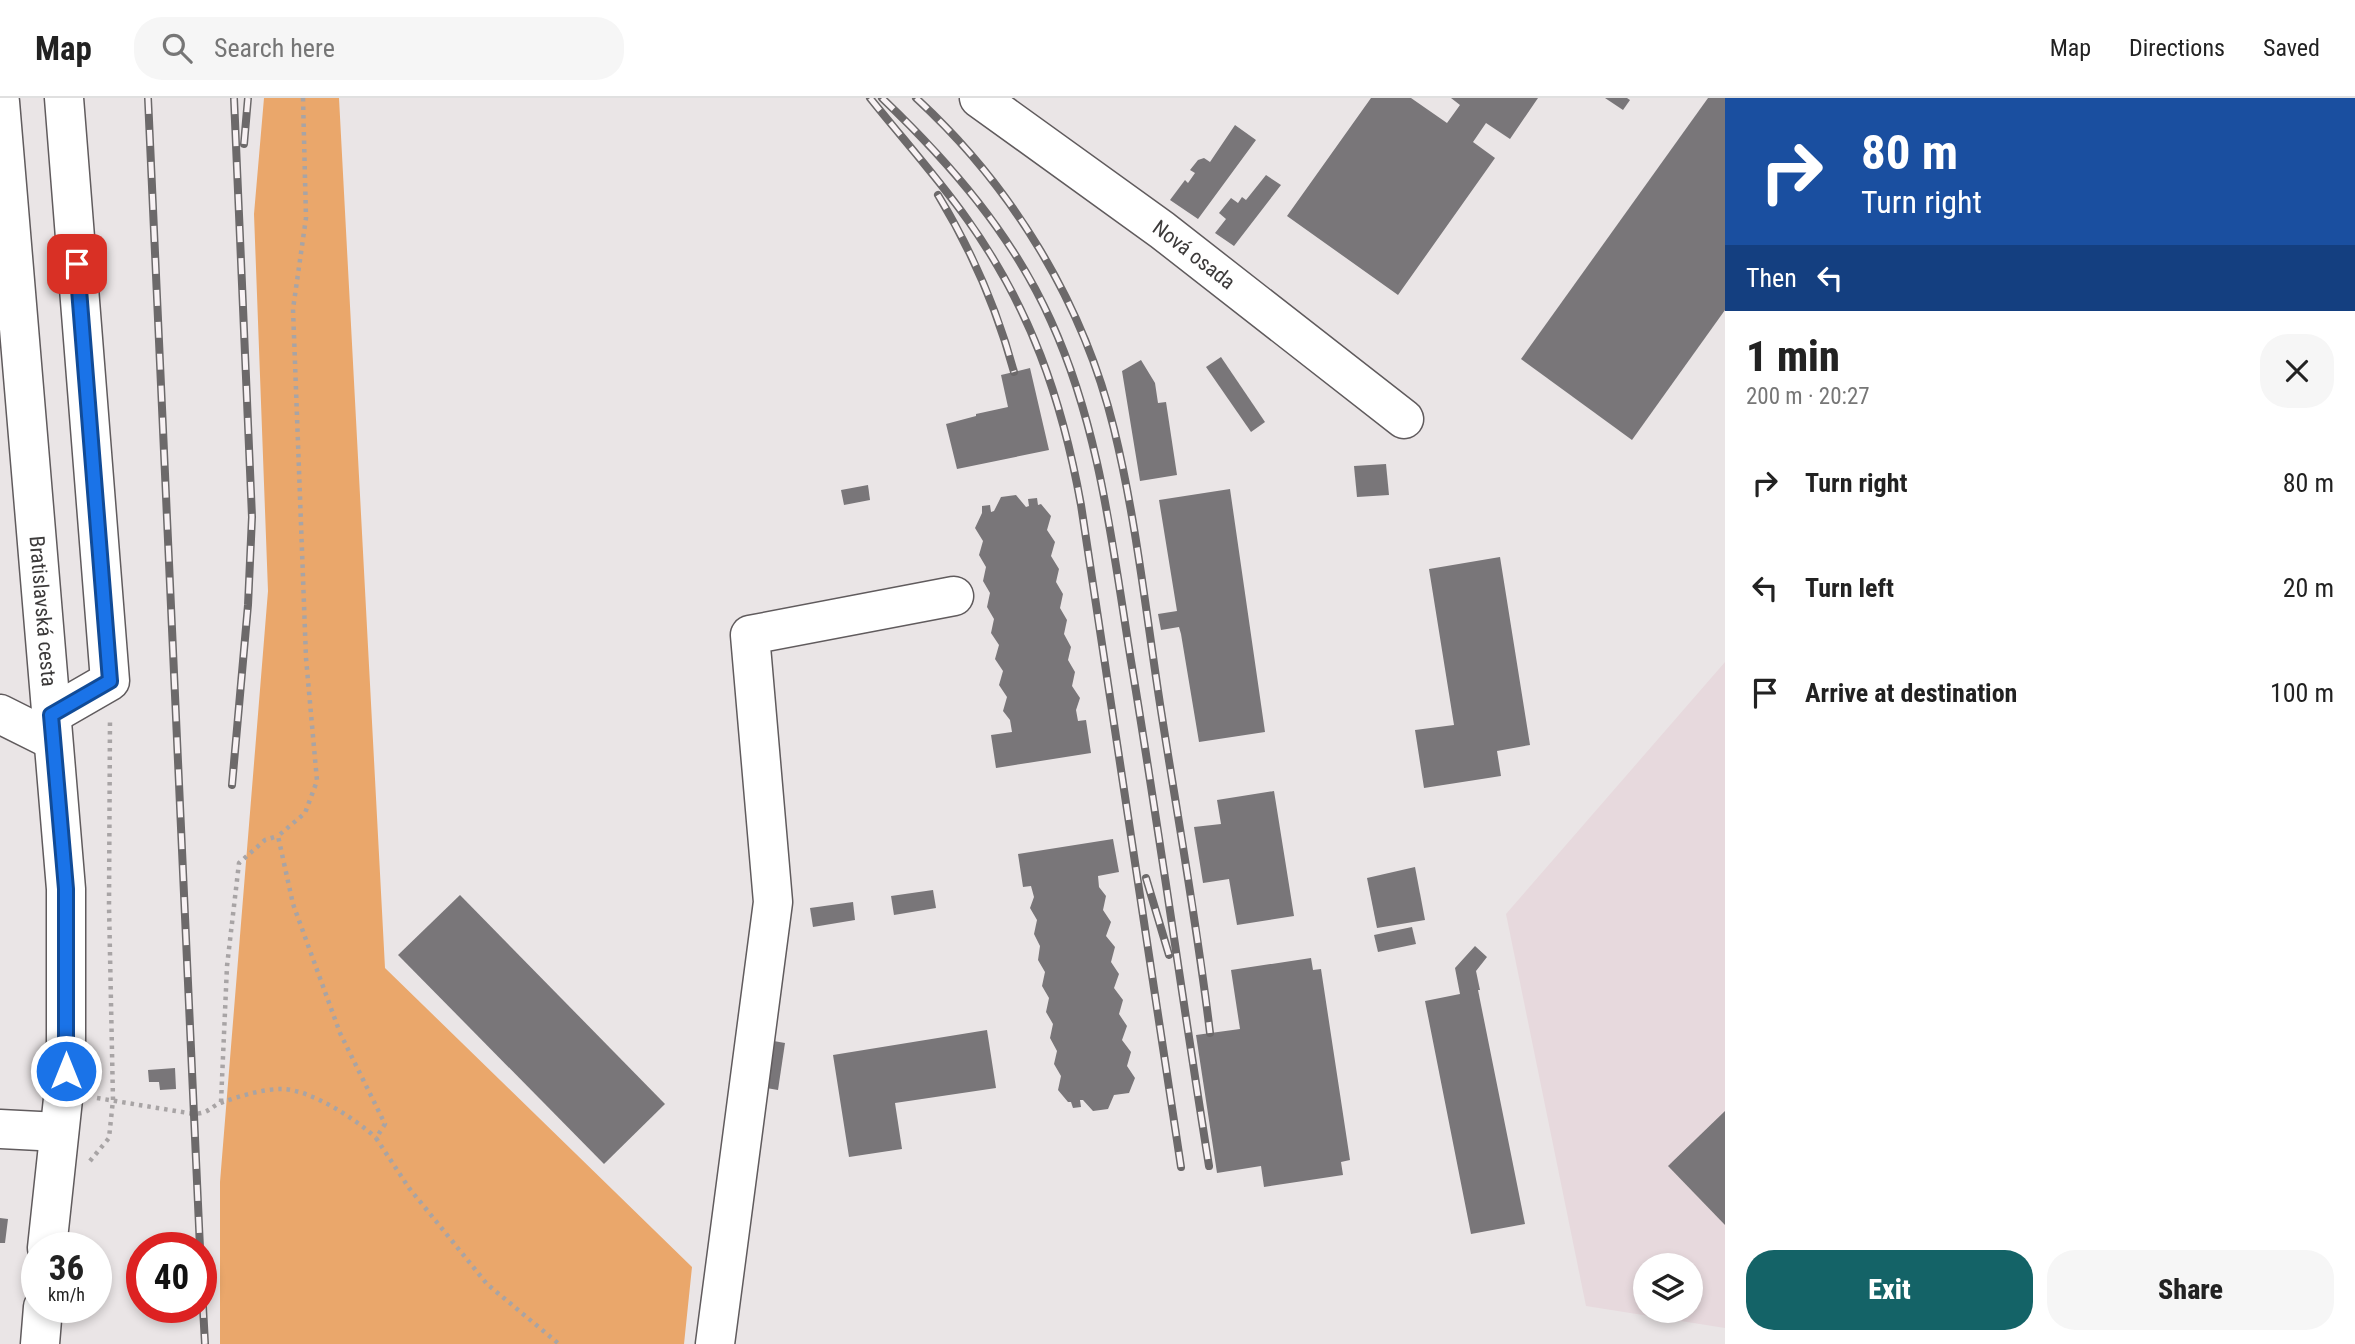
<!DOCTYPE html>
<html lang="en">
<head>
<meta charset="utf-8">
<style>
	body { margin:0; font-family:"Roboto Condensed",sans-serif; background:#f6f6f6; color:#222; height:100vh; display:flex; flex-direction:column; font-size:26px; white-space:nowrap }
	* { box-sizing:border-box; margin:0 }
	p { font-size:23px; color:#767676 }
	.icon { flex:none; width:38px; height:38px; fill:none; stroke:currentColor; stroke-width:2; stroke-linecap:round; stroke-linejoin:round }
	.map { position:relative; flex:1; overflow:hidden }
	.details { display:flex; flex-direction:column; background:#fff; width:630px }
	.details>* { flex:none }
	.top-card { background:#1a4fa0; color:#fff; overflow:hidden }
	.controls { position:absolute; left:1633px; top:1155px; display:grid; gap:14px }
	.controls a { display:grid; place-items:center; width:70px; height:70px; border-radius:50%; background:#fff; box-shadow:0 4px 10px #0003; font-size:35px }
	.speed { position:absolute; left:21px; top:1134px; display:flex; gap:14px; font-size:35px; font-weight:700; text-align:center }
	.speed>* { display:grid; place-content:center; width:91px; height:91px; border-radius:50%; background:#fff; box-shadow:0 4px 10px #0003; line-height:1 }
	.speed small { font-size:18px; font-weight:400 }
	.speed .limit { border:10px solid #d22; background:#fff; color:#111 }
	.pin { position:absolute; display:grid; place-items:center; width:60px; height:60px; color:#fff; margin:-30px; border-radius:14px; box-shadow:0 4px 10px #0006 }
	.me { position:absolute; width:77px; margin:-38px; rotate:0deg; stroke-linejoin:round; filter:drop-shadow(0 0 5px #0008) }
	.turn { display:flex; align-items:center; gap:24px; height:147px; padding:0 21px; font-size:32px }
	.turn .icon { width:91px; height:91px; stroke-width:2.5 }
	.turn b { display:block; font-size:49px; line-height:60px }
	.then { display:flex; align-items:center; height:66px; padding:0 21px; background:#0003; gap:14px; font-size:26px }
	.round { display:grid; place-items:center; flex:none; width:74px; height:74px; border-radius:28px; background:#f6f6f6 }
	.head { display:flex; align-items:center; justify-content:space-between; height:119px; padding:0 21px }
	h1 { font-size:42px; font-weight:800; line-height:52px }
	.button { display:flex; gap:14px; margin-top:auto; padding:14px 21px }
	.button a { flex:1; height:80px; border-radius:28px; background:#146367; color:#fff; font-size:28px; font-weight:800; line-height:80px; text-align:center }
	.button a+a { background:#f6f6f6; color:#222 }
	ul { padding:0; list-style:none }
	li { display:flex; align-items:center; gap:21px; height:105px; padding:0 21px }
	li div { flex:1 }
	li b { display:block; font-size:26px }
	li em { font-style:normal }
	header { display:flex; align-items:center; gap:42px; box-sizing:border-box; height:98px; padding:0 35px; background:#fff; border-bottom:2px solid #e0e0e0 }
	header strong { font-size:33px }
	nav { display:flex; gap:38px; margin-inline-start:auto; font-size:24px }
	.search { width:490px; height:63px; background:#f6f6f6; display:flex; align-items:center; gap:18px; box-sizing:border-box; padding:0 24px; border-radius:28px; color:#767676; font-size:26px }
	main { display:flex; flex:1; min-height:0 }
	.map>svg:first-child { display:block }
</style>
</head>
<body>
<header>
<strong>Map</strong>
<div class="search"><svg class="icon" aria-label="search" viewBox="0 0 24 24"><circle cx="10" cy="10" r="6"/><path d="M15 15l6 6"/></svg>Search here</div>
<nav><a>Map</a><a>Directions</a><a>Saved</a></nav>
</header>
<main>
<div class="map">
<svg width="1725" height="1246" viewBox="0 0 1725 1246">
	<rect width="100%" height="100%" fill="#eae5e6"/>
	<path fill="#e7d9dd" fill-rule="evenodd" d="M1725,564V1230L1586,1208L1506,816ZM1645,1167H1690V1213H1645Z"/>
	<polygon fill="#eaa76b" points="264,0 339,0 385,870 692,1169 684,1246 220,1246 220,1084 268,493 254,116"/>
	<g fill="#797679">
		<polygon points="1371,0 1411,0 1447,25 1460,7 1451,0 1538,0 1510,41 1486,25 1473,44 1495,60 1398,197 1287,118"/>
		<polygon points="1605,0 1627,0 1630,2 1623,12"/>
		<polygon points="1708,0 1725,0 1725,212 1632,342 1521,261"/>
		<polygon points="1235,27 1256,42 1198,121 1170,102 1185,82 1188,85 1195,75 1190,72 1198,62 1204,60 1210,64"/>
		<polygon points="1266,77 1281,87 1234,148 1215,135 1226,121 1219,115 1231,100 1238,105 1242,99 1246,102"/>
		<polygon points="1221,259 1265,324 1251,334 1206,269"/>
		<polygon points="1141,262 1155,285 1158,305 1166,304 1177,377 1140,383 1122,273"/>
		<polygon points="1030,270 1049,352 957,371 946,326 976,318 976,316 1008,309 1001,277"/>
		<polygon points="1386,366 1389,397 1357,399 1354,368"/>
		<polygon points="868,387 870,402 844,407 841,392"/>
		<polygon points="1230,391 1265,634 1199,644 1181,536 1179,529 1161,532 1158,516 1177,513 1159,402"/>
		<polygon points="1016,397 1026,409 1029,408 1028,401 1037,400 1038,407 1041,406 1051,418 1047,432 1055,444 1051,458 1059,471 1056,484 1063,496 1060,510 1067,522 1064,536 1071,549 1068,562 1075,574 1072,588 1080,600 1076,612 1078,623 1086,622 1091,655 996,670 991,637 1012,634 1010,622 1003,613 1007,599 999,587 1003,573 995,561 999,547 991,535 994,521 987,509 990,495 983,483 986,469 979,457 983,443 975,430 982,415 982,408 990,407 991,414 994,413 1001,399"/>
		<polygon points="1500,459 1530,647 1497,653 1501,678 1424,690 1415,632 1454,627 1429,471"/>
		<polygon points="1274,693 1294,818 1237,827 1229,781 1203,785 1194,729 1221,726 1217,702"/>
		<polygon points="1113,741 1119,774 1098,778 1099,789 1106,798 1103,812 1111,824 1106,838 1115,849 1111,864 1119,876 1114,890 1123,902 1119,916 1127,928 1122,942 1131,954 1127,968 1135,980 1129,995 1114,997 1108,1011 1093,1013 1083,1002 1080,1002 1081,1009 1073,1010 1071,1004 1068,1004 1058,992 1061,978 1054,966 1057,953 1050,940 1053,926 1046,914 1049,900 1042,888 1045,874 1038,862 1040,848 1034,836 1037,822 1030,810 1034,799 1031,788 1023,789 1018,756"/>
		<polygon points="1415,769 1425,822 1377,830 1367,780"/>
		<polygon points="933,792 936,810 894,817 891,798"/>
		<polygon points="460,797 665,1006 604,1066 398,857"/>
		<polygon points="853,804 855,822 813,829 810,810"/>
		<polygon points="1412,829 1416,846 1378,854 1374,837"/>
		<polygon points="1475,848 1487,859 1476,873 1480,892 1478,892 1525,1126 1471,1136 1425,903 1460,896 1455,870"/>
		<polygon points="1311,860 1313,872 1321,871 1350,1062 1341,1064 1343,1077 1264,1089 1261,1068 1217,1075 1196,937 1240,931 1231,872"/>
		<polygon points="987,932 996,990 895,1005 902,1051 849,1059 833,957"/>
		<polygon points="768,942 785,945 778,992 761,989"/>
		<polygon points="175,970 176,991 160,992 159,984 149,984 148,972"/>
		<polygon points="1725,1013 1725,1127 1668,1068"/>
		<polygon points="0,1120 8,1121 5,1145 0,1145"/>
	</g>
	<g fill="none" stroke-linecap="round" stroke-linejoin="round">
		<defs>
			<g id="minor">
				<path id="s1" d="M979,0L1162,132L1404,321"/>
				<path id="s2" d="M0,4L66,791V973L47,1150"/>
				<polyline points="0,616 52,642"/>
				<polyline points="51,617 110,583 64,0"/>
				<polyline points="0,1031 59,1034"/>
				<polyline points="40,1246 43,1209"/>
				<polyline points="715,1246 773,804 750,537 954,498"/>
			</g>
		</defs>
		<use href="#minor" stroke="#605b5d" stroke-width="41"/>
		<g stroke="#a8a4a5" stroke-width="4.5" stroke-dasharray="3.5 5" stroke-linecap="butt">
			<polyline points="303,0 306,120 293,211 306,560 317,683 305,715 278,738 293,806 340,935 385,1026 376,1040 409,1090 487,1186 559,1246"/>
			<path d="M97,1000L194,1016C211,1015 210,1008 223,1004C240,998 263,991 281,991C310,991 356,1021 376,1040"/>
			<polyline points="221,1004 227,868 239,765 265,742 278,738"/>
			<polyline points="90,1063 109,1040 113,1002 109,807 110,620"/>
		</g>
		<use href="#minor" stroke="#fff" stroke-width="38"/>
		<defs>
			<g id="rail">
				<polyline points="148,0 200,1150"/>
				<path d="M870,0C902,40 937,79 967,121C1030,209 1062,301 1081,407L1181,1069"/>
				<path d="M882,0C950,65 1012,136 1051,223C1100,331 1112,446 1131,563C1159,731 1182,900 1209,1068"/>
				<path d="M916,0C1012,88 1083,204 1114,331C1136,421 1146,515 1160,606C1177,716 1197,825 1210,935"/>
				<polyline points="244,46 248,0"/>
				<path d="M938,97C972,153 997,211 1014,274"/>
				<polyline points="232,687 248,507 252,419 234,0"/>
				<polyline points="1146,780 1169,857"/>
				<polyline points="201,1172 205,1246"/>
			</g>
		</defs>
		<use href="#rail" stroke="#6c696a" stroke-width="8"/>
		<use href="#rail" stroke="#f8f2f4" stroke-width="5" stroke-dasharray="16" stroke-linecap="butt"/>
	</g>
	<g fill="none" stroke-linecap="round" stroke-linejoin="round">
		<defs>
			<polyline id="route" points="66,973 66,791 51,617 110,583 77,166"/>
		</defs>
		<use href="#route" stroke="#114b97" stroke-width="18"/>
		<use href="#route" stroke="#1a73e8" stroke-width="12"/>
	</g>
	<g text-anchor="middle" stroke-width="7" stroke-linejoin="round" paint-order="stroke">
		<g font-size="21" fill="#3c3a3a" stroke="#f8f2f4">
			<text dy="7" stroke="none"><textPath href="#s1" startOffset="266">Nová osada</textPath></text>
			<text dy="7" stroke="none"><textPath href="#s2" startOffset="511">Bratislavská cesta</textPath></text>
		</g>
	</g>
</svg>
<div class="controls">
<a><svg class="icon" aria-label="layers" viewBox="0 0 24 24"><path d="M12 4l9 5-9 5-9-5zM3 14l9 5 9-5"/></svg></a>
</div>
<div class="speed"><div>36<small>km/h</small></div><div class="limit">40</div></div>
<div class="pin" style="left:77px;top:166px;background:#d93025"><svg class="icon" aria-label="arrive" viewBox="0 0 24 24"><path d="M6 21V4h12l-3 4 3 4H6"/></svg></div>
<svg class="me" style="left:66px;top:973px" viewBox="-20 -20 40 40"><circle r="17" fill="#1a73e8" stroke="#fff" stroke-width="3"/><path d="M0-11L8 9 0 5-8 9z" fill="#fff"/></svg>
</div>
<section class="details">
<div class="top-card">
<div class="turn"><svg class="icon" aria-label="right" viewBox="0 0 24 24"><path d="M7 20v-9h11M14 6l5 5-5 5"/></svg><div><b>80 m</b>Turn right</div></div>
<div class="then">Then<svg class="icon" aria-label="left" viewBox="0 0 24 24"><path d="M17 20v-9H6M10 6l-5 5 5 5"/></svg></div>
</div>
<div class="head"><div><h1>1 min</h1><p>200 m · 20:27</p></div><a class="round"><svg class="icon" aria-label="close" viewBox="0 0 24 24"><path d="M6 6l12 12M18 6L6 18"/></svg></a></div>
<ul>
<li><svg class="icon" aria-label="right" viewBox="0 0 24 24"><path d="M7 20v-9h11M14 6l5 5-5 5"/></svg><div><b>Turn right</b></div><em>80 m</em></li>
<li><svg class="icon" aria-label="left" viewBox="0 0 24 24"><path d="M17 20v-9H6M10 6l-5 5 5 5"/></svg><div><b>Turn left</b></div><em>20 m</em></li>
<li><svg class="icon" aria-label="arrive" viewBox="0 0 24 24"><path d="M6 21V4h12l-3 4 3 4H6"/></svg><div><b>Arrive at destination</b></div><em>100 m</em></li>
</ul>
<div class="button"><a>Exit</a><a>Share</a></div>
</section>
</main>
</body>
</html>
